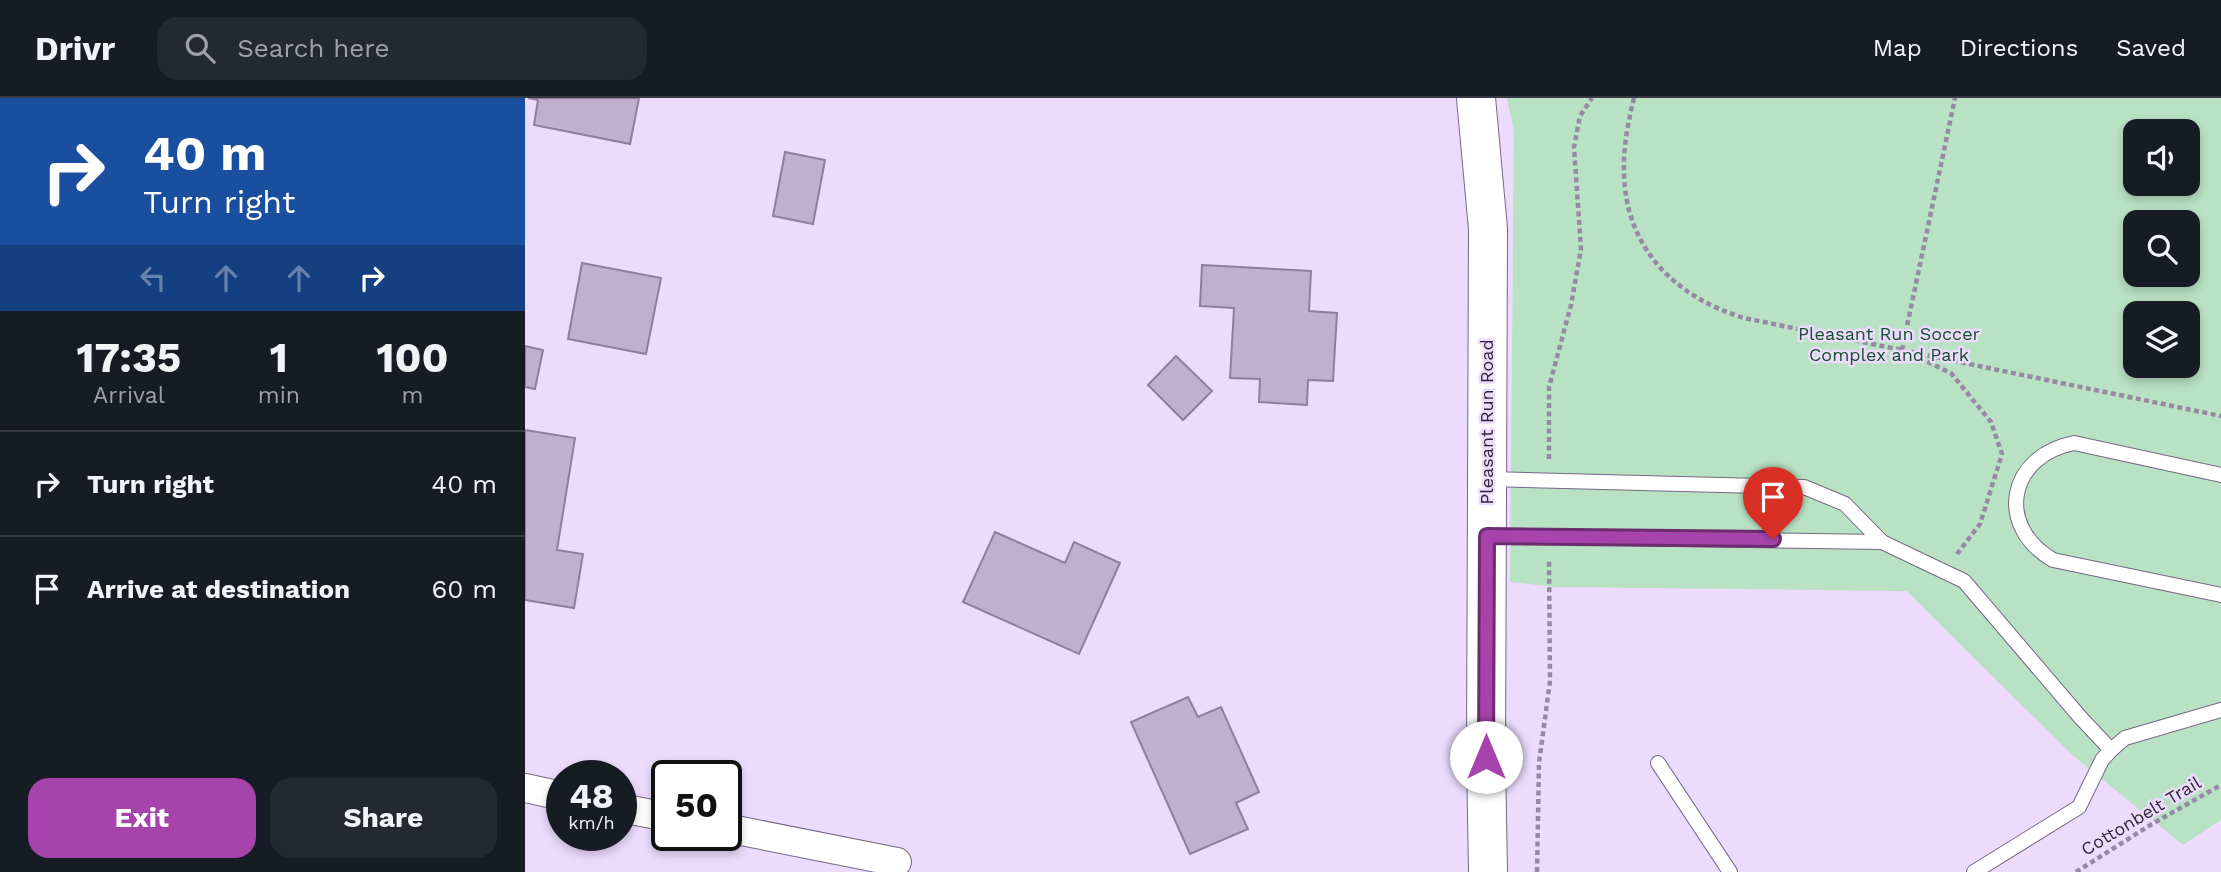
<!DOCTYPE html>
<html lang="en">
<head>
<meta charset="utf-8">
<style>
	body { margin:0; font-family:"Work Sans",sans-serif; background:#242831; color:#f1f3f6; height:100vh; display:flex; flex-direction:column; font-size:26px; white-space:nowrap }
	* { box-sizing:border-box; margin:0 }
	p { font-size:23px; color:#9ea1a6 }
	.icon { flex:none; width:38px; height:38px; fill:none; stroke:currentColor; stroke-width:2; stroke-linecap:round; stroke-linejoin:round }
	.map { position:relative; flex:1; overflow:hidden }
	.details { display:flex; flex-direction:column; background:#171b24; width:525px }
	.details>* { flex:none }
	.banner { background:#1a4fa0; color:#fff; overflow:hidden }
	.controls { position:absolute; left:1598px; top:21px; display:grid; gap:14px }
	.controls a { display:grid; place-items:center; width:77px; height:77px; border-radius:14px; background:#171b24; box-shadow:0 4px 10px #0003; font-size:35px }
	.speed { position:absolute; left:21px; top:662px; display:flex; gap:14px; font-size:35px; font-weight:700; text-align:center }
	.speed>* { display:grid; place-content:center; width:91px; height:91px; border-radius:50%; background:#171b24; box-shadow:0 4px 10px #0003; line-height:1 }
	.speed small { font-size:18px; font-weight:400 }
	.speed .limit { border:4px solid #111; border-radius:10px; background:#fff; color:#111 }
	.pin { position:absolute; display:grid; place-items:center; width:60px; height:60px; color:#fff; margin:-72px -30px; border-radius:50% 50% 50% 0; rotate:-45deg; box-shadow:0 0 7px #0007 }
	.pin .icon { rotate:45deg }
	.me { position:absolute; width:77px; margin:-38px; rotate:0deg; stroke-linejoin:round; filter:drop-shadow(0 0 5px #0008) }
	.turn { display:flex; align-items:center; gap:24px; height:147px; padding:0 28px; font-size:32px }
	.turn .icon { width:91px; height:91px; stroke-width:2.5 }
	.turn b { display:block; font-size:49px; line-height:60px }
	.lanes { display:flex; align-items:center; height:66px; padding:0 28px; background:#0003; justify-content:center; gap:35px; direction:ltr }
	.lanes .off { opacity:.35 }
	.eta { display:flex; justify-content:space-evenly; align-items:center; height:119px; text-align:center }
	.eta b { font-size:42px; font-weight:700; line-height:49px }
	.primary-button { display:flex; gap:14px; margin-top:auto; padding:14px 28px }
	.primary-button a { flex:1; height:80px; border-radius:21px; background:#a744ab; color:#fff; font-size:28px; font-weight:700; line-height:80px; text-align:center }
	.primary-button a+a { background:#242831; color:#f1f3f6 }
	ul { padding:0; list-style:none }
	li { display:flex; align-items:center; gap:21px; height:105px; padding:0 28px; border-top:2px solid #363941 }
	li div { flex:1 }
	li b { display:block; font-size:26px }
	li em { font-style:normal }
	header { display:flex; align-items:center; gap:42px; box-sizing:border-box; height:98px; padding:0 35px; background:#171b24; border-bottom:2px solid #363941 }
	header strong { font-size:33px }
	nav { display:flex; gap:38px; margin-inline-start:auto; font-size:24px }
	.search { width:490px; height:63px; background:#242831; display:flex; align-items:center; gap:18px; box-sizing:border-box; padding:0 24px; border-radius:21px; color:#9ea1a6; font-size:26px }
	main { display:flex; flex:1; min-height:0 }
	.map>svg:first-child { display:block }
</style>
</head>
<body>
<header>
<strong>Drivr</strong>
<div class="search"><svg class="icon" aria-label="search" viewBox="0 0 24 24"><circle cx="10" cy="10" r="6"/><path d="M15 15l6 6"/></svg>Search here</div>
<nav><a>Map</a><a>Directions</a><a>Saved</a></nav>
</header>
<main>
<section class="details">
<div class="banner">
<div class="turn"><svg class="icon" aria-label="right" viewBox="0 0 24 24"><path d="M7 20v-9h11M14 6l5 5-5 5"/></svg><div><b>40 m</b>Turn right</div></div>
<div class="lanes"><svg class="icon off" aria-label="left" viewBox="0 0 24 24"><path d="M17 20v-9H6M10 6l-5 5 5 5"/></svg><svg class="icon off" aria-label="ahead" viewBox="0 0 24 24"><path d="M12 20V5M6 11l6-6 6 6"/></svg><svg class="icon off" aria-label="ahead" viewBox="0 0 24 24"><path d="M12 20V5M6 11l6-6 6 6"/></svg><svg class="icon" aria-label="right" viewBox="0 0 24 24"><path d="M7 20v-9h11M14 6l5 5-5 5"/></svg></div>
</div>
<div class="eta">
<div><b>17:35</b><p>Arrival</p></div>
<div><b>1</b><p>min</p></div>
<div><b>100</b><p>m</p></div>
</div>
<ul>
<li><svg class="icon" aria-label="right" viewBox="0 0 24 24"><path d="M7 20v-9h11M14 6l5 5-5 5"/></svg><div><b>Turn right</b></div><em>40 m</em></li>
<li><svg class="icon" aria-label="arrive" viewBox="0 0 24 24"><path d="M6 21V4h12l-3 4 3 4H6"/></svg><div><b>Arrive at destination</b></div><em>60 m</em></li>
</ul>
<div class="primary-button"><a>Exit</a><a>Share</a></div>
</section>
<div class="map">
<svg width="1696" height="774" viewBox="0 0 1696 774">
	<rect width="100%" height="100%" fill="#ecdbfd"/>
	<path fill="#b9e1c3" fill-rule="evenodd" d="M982,0H1696V722L1658,747L1545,655L1382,493L1031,489L985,484L989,34ZM1610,33H1662V86H1610ZM1610,124H1662V177H1610ZM1610,215H1662V268H1610Z"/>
	<g fill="#c0afd0" stroke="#8e7f9e" stroke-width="2">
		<polygon points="3,0 114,0 105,46 9,27 13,2"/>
		<polygon points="260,54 300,62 288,126 248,118"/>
		<polygon points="57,165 136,180 121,256 43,241"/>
		<polygon points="677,167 786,173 784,213 812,215 808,283 783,282 782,307 734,304 735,281 705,280 709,210 675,208"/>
		<polygon points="0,248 18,252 10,291 0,289"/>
		<polygon points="651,258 687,293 658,322 623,287"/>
		<polygon points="0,332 50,340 32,452 58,456 49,510 0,502"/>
		<polygon points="470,434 540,465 549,444 595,465 554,556 438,504"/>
		<polygon points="663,599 673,619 696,609 734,694 711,705 723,731 665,756 606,624"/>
	</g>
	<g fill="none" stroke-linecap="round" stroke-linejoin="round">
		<defs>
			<g id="service">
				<path d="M1696,377L1549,345C1483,358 1470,428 1528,462L1696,497"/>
				<polyline points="964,381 1279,389 1320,406 1357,444 1439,483 1555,619 1586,652 1600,640 1696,612"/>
				<polyline points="963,438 1357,444"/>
				<polyline points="1133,665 1205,774"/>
				<polyline points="1449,774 1554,709 1577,662 1586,652"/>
			</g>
			<g id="minor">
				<polyline points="0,690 37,698"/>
				<polyline points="96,710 142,719"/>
				<polyline points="201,730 372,764"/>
			</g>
			<polyline id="secondary" points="951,0 963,131 961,659 963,774"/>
		</defs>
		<use href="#service" stroke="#766785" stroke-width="16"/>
		<use href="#minor" stroke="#766785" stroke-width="30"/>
		<use href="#secondary" stroke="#766785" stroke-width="40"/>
		<g stroke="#968aa2" stroke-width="4.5" stroke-dasharray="5 3.5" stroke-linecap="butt">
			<path d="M1109,0C1103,25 1098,49 1099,74C1100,150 1150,199 1219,220L1377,252L1426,275L1466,324L1477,356L1455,426L1432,456"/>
			<polyline points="1377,252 1430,0"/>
			<polyline points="1386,254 1696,318"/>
			<polyline points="1024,361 1024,289 1046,207 1056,151 1049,49 1055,18 1067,0"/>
			<polyline points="1012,774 1014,665 1025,583 1024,461"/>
			<polyline points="1551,774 1627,726 1696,687"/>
		</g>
		<use href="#service" stroke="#fff" stroke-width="14"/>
		<use href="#minor" stroke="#fff" stroke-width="28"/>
		<use href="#secondary" stroke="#fff" stroke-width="38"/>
	</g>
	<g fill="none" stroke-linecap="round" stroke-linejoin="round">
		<defs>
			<polyline id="route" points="961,659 962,438 1248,441"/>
		</defs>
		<use href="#route" stroke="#6d2c6f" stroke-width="18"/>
		<use href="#route" stroke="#a744ab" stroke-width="12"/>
	</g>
	<g text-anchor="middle" stroke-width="5" stroke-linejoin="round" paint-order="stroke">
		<g font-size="18" fill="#15502c" stroke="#ecdbfd">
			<text x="1364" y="242">Pleasant Run Soccer<tspan x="1364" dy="21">Complex and Park</tspan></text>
		</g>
		<g font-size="18" fill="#2e2834" stroke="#ecdbfd">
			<text transform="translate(962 324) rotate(-90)" y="6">Pleasant Run Road</text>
			<text transform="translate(1616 718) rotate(-31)" y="6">Cottonbelt Trail</text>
		</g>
	</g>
</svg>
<div class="controls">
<a><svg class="icon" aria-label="sound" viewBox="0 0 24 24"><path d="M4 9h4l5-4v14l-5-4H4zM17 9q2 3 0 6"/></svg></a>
<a><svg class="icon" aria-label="search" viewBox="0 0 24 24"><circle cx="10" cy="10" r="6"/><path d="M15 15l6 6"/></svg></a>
<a><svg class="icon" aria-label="layers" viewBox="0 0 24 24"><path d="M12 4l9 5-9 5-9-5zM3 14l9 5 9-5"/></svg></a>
</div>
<div class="speed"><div>48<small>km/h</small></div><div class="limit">50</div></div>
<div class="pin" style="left:1248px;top:441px;background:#d93025"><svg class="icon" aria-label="arrive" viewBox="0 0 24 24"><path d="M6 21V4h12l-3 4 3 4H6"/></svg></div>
<svg class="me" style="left:961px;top:659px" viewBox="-20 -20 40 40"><circle r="19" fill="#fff"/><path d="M0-13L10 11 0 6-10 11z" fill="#a744ab"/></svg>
</div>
</main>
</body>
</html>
